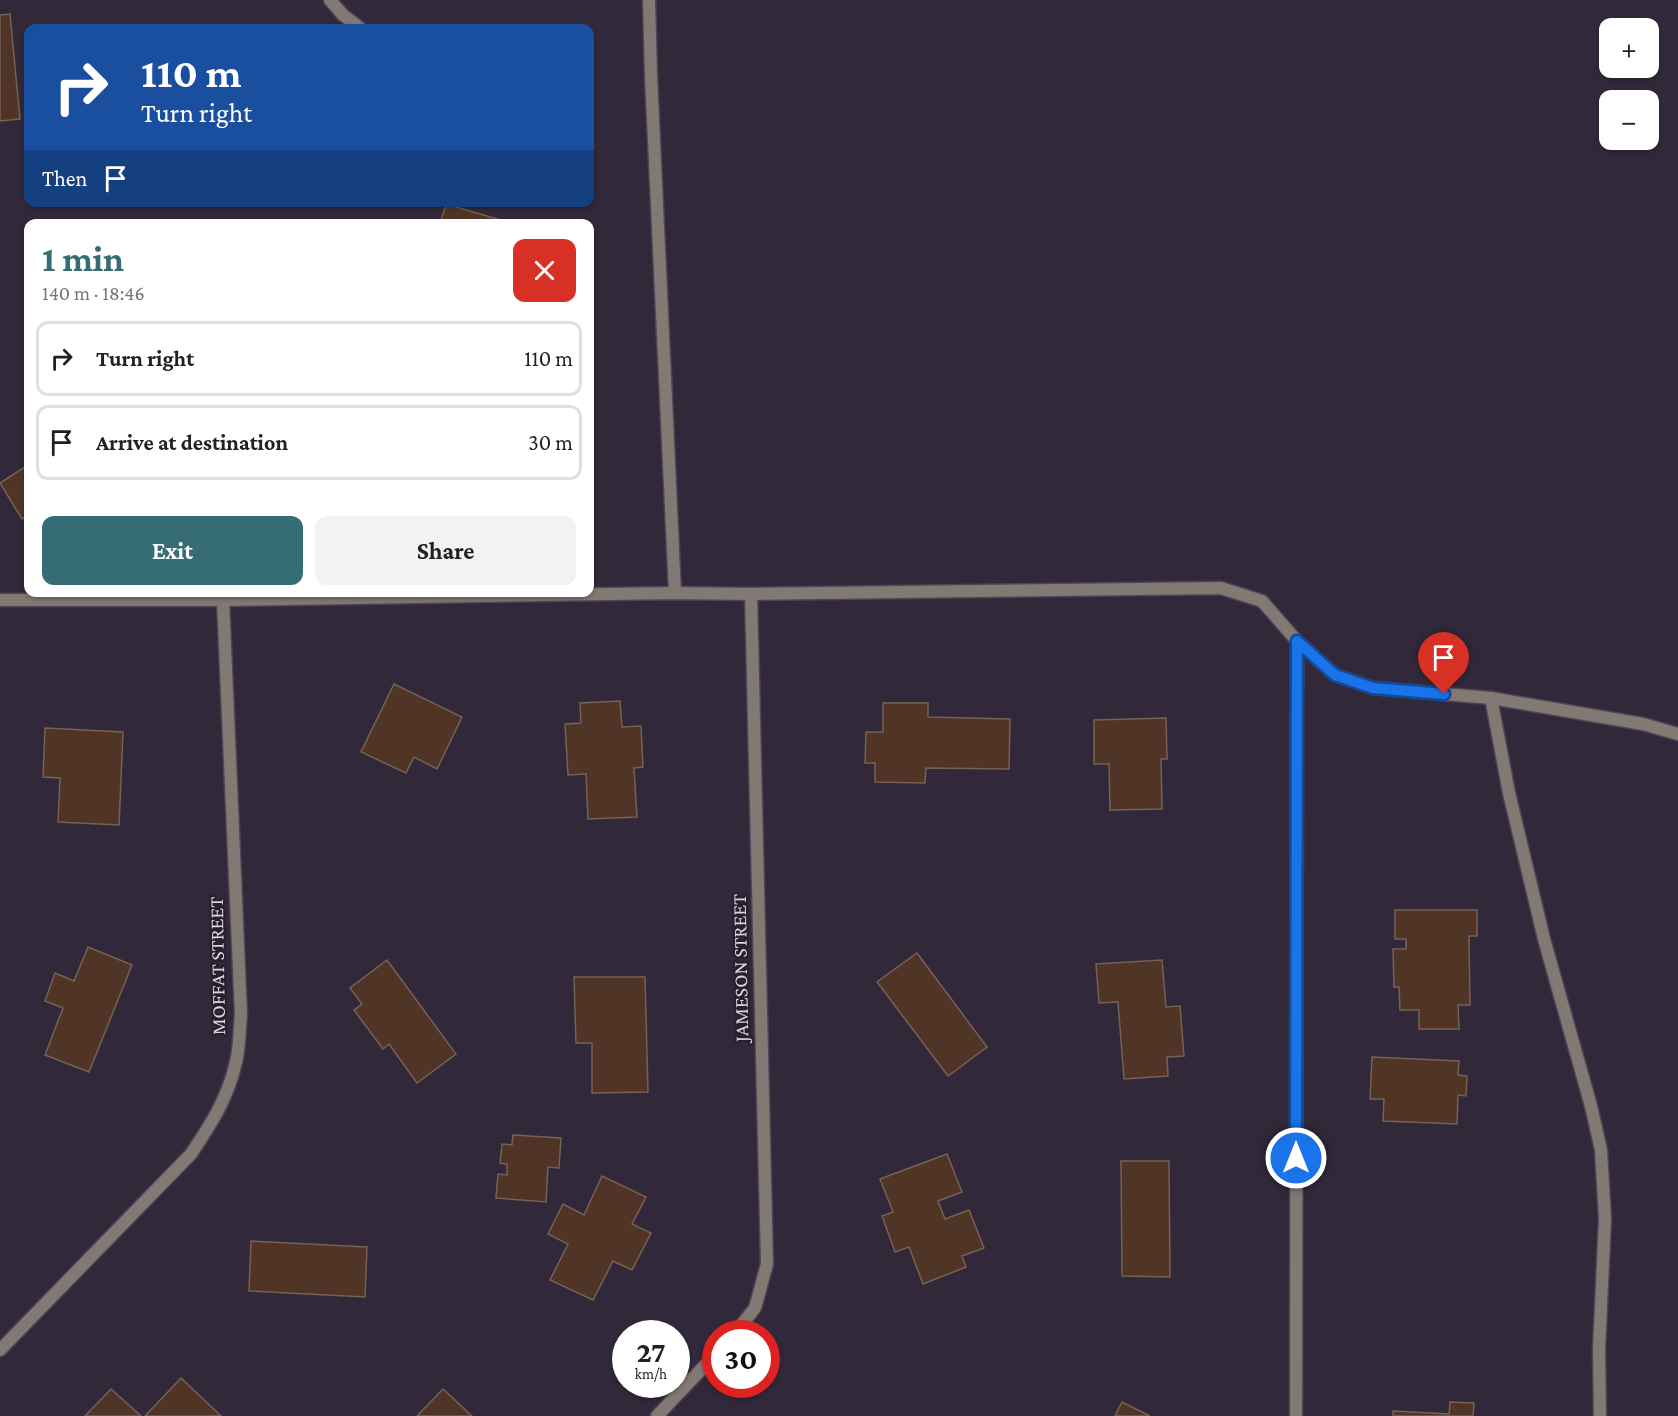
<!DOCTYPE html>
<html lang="en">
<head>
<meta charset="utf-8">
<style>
	body { margin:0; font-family:"Crimson Pro",serif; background:#f2f2f2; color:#202124; height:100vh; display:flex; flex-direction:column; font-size:22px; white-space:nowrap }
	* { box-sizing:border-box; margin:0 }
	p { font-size:20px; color:#757577 }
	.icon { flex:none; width:33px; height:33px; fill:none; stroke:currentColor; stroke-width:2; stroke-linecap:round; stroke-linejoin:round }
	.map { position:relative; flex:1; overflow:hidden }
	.side { position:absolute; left:24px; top:219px; width:570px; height:378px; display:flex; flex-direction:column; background:#fff; border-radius:12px; box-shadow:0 2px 4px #0004 }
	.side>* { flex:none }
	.banner { position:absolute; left:24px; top:24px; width:570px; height:183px; border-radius:12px; box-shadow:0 2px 4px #0004; background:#1a4fa0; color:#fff; overflow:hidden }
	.controls { position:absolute; left:1599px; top:18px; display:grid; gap:12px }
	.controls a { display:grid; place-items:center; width:60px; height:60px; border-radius:12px; background:#fff; box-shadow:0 2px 4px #0004; font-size:30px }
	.speed { position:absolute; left:612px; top:1320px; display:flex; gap:12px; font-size:30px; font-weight:700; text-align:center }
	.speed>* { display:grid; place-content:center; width:78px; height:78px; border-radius:50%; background:#fff; box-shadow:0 2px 4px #0004; line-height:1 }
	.speed small { font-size:15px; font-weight:400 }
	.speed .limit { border:9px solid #d22; background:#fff; color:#111 }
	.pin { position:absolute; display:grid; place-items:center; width:51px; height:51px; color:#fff; margin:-62px -26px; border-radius:50% 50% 50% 0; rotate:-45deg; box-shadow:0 0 6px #0007 }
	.pin .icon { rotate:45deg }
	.me { position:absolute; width:66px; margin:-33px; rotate:0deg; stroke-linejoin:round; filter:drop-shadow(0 0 4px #0008) }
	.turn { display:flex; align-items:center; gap:21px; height:126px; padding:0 18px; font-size:27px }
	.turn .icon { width:78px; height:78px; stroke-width:2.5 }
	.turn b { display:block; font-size:42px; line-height:51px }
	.then { display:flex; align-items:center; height:57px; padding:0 18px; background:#0003; gap:12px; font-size:22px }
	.round { display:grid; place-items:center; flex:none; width:63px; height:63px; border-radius:12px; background:#f2f2f2 }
	.headline { display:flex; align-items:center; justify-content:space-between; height:102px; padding:0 18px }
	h1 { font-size:36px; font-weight:700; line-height:45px; color:#366d75 }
	.cta { display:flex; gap:12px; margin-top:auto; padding:12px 18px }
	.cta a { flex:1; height:69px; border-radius:12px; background:#366d75; color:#fff; font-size:24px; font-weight:700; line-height:69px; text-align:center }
	.cta a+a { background:#f2f2f2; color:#202124 }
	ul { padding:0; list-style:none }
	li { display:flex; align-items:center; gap:18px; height:75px; margin:0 12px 9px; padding:0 6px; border:3px solid #e0e0e0; border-radius:12px }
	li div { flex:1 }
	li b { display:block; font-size:22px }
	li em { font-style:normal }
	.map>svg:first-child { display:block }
</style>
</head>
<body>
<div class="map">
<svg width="1678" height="1416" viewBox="0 0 1678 1416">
	<rect width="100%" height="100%" fill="#312939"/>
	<g fill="#503527" stroke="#766157" stroke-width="1.5">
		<polygon points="10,14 20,119 0,121 0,15"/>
		<polygon points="446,204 514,224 440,224"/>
		<polygon points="28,465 28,515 22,519 0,483"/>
		<polygon points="394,684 462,717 437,769 414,757 406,773 361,752"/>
		<polygon points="620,701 622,727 641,726 643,767 634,768 637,817 588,819 586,774 568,775 565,724 581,723 580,703"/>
		<polygon points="883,703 928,703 928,717 1010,719 1009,769 926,768 925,783 875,782 875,763 865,763 866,732 883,732"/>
		<polygon points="1166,718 1167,759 1161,759 1162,809 1110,810 1109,764 1094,764 1094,720"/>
		<polygon points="45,728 123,732 119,825 58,822 60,778 43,777"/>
		<polygon points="1395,910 1477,910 1477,936 1469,936 1470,1005 1458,1005 1459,1029 1419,1029 1419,1010 1400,1010 1399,987 1394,987 1393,949 1406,949 1406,939 1395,939"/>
		<polygon points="88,947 132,965 89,1072 45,1055 63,1008 45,1001 55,973 74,981"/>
		<polygon points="917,953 987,1047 948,1076 877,982"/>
		<polygon points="387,960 456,1054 417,1083 389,1044 383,1049 354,1010 362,1004 350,988"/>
		<polygon points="1162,960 1166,1007 1180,1006 1184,1056 1167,1057 1168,1076 1124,1079 1118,1002 1099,1003 1096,964"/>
		<polygon points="574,977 645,977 648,1092 592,1093 592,1043 576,1043"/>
		<polygon points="1372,1057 1459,1061 1458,1075 1467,1076 1466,1096 1458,1095 1457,1124 1383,1121 1384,1099 1370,1099"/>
		<polygon points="513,1135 561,1138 559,1168 548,1167 546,1202 496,1198 498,1174 507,1175 507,1164 500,1163 502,1144 512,1145"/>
		<polygon points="947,1154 962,1192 938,1201 945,1219 969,1210 984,1248 962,1256 966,1267 923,1284 909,1247 895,1252 882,1216 893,1212 880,1179"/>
		<polygon points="1121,1161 1169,1161 1170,1277 1122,1276"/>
		<polygon points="602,1176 646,1197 632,1224 651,1233 632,1270 613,1261 593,1300 550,1280 568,1244 548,1234 563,1204 584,1215"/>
		<polygon points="251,1241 367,1247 365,1297 249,1291"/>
		<polygon points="181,1378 221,1416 145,1416"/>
		<polygon points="111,1389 141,1416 85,1416"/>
		<polygon points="443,1389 472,1416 417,1416"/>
		<polygon points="1122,1402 1150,1416 1115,1416"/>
		<polygon points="1450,1402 1474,1403 1473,1416 1393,1416 1393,1411 1449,1414"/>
	</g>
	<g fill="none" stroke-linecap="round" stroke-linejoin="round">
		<defs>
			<g id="street">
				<polyline points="330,0 343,15 360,28"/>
				<polyline points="649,0 651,76 675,593"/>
				<polyline points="0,600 223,600 675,593 751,594 1221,588 1262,601 1297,641 1335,675 1373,688 1491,698 1643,724 1678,734"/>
				<polyline points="1491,698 1509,793 1544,939 1591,1106 1601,1150 1605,1219 1599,1350 1600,1416"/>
				<polyline points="734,1334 755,1308 767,1264 751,594"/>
				<path d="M0,1350L191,1154C211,1124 228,1098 236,1062C240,1047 239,1030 241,1015L223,600"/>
				<polyline points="657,1416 716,1354"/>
				<polyline points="1296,1416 1297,641"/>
			</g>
		</defs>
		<use href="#street" stroke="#4c4554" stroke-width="15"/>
		<use href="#street" stroke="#827874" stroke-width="12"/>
	</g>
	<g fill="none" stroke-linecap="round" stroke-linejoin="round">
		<defs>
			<polyline id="route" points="1296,1158 1297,641 1335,675 1373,688 1444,694"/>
		</defs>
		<use href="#route" stroke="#114b97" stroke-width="15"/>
		<use href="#route" stroke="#1a73e8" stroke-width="10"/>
	</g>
	<g text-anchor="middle" stroke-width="4.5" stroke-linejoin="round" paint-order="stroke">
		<g font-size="20" fill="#dad5e0" stroke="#271f2e">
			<text transform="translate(217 966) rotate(-91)" y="7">MOFFAT STREET</text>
			<text transform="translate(740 968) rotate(-91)" y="7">JAMESON STREET</text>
		</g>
	</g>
</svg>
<div class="controls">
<a>+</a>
<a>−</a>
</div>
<div class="speed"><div>27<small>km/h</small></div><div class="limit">30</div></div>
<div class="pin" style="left:1444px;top:694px;background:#d93025"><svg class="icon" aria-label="arrive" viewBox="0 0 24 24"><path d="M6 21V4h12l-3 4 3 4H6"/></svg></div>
<svg class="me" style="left:1296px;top:1158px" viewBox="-20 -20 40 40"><circle r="17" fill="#1a73e8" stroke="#fff" stroke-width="3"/><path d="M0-11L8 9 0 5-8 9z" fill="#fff"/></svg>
<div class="banner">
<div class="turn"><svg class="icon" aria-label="right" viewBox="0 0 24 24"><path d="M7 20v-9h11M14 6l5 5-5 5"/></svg><div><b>110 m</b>Turn right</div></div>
<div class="then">Then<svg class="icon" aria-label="arrive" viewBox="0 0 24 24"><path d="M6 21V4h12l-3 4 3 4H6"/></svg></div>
</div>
<section class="side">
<div class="headline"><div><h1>1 min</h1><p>140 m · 18:46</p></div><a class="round" style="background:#d93025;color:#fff"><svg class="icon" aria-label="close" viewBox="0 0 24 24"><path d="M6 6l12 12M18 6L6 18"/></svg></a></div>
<ul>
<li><svg class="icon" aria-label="right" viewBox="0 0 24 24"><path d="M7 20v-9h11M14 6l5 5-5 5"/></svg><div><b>Turn right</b></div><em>110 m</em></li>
<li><svg class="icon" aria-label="arrive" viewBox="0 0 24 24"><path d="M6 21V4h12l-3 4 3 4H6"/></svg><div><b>Arrive at destination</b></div><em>30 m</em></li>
</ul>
<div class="cta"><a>Exit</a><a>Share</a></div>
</section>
</div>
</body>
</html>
